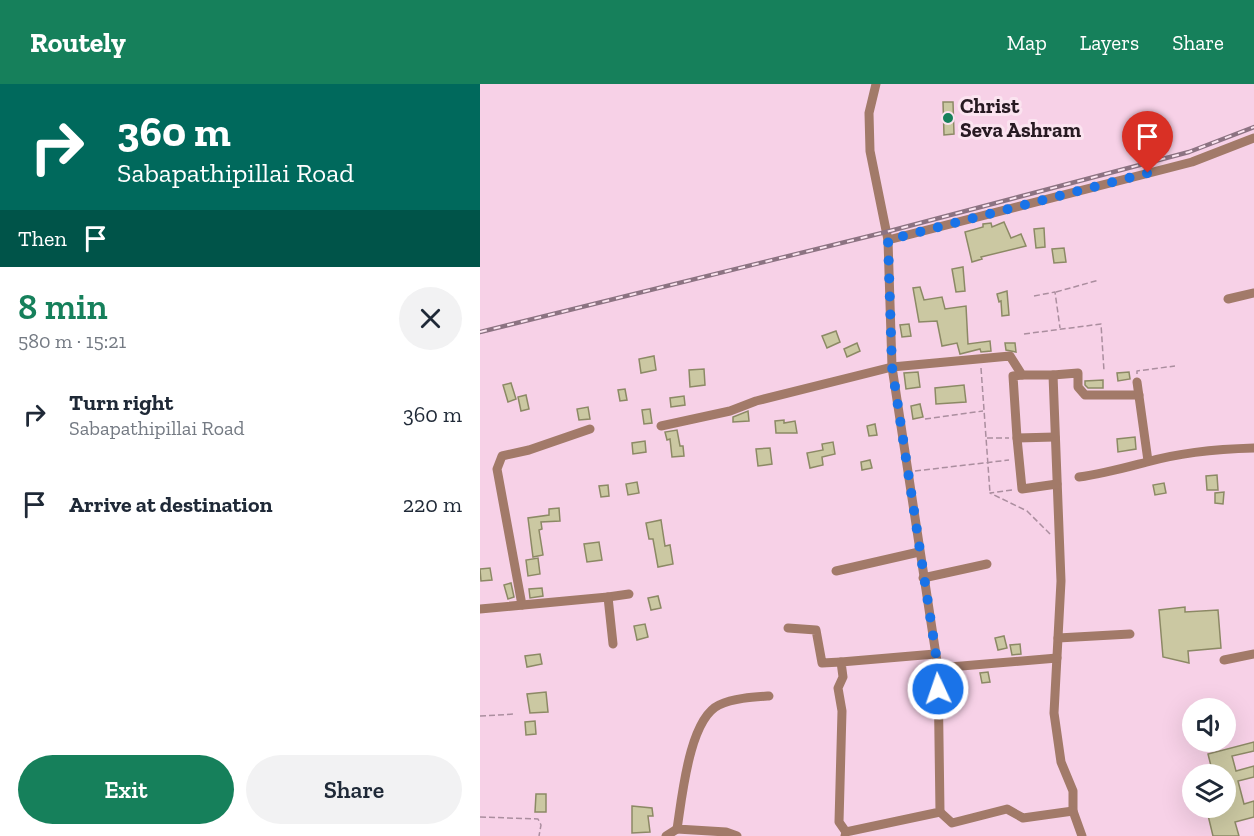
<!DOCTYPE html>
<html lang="en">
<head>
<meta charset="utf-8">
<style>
	body { margin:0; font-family:"Zilla Slab",serif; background:#f2f2f3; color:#1f2937; height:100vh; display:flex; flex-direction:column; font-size:22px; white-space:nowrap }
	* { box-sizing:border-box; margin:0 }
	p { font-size:20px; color:#747a83 }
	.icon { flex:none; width:33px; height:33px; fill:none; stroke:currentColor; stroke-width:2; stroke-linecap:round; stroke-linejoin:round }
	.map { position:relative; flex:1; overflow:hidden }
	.details { display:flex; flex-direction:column; background:#fff; width:480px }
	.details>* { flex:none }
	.top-card { background:#00695c; color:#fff; overflow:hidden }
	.fabs { position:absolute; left:702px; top:614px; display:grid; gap:12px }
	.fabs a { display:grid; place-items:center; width:54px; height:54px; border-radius:50%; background:#fff; box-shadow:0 6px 24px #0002; font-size:30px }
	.pin { position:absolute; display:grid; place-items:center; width:51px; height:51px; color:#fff; margin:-62px -26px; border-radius:50% 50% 50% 0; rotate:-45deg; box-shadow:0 0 6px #0007 }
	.pin .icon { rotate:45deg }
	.me { position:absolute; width:66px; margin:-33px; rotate:357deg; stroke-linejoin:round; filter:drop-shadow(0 0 4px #0008) }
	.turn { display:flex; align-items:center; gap:21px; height:126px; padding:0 18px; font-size:27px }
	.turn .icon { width:78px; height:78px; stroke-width:2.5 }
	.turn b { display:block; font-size:42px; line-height:51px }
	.then { display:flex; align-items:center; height:57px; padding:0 18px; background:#0003; gap:12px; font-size:22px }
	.round { display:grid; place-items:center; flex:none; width:63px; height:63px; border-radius:32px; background:#f2f2f3 }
	.summary { display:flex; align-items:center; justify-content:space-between; height:102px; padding:0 18px }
	h1 { font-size:36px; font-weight:600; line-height:45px; color:#16805b }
	.button { display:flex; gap:12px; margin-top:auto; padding:12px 18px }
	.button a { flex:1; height:69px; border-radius:36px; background:#16805b; color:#fff; font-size:24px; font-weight:600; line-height:69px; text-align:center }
	.button a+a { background:#f2f2f3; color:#1f2937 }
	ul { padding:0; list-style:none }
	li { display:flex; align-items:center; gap:18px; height:90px; padding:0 18px }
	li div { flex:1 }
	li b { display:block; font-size:22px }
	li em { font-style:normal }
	header { display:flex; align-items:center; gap:36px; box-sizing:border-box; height:84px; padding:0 30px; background:#16805b; color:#fff }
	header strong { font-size:28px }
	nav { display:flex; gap:33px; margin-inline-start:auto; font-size:21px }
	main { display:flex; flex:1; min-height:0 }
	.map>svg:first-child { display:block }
</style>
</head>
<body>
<header>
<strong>Routely</strong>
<nav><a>Map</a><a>Layers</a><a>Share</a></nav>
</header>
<main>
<section class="details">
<div class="top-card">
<div class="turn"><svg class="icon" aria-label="right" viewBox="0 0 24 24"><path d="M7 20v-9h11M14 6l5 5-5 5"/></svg><div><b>360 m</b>Sabapathipillai Road</div></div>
<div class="then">Then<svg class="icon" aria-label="arrive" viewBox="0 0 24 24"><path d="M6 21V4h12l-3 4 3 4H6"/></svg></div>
</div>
<div class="summary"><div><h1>8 min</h1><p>580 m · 15:21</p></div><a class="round"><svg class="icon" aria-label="close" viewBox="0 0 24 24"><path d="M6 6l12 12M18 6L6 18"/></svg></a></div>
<ul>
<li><svg class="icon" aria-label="right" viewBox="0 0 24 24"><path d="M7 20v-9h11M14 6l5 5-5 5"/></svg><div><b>Turn right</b><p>Sabapathipillai Road</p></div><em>360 m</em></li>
<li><svg class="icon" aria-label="arrive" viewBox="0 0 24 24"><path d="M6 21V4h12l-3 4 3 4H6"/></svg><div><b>Arrive at destination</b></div><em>220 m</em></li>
</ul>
<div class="button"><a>Exit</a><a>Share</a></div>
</section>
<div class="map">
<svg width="774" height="752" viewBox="0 0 774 752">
	<rect width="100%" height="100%" fill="#f7d1e7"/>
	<g fill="#cbc8a2" stroke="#8c8965" stroke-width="1.5">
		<polygon points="463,18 473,18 474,50 464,51"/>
		<polygon points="524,138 531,154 541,150 546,162 501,173 502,175 492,178 485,148 503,143 503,140 511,139 512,143"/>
		<polygon points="564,144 565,163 556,164 554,145"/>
		<polygon points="584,164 586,178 574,179 572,165"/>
		<polygon points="483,183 485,207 476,208 472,185"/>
		<polygon points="440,203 444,216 462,213 465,225 486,222 488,260 510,257 511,267 501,268 500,265 480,270 477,259 462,262 457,237 439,238 433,204"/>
		<polygon points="527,207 529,231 522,232 521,217 519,218 517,210"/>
		<polygon points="429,240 431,252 422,253 420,241"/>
		<polygon points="356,247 360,258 347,264 342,252"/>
		<polygon points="377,259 380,267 367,273 364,265"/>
		<polygon points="525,259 535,259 536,268 526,266"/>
		<polygon points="174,272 176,286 161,289 159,275"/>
		<polygon points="224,285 225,301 210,303 209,286"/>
		<polygon points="438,288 440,303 426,305 424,289"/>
		<polygon points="649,288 650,295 638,297 637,289"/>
		<polygon points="623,296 623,304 608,304 605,301 605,297"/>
		<polygon points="31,299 36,315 28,318 23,301"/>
		<polygon points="484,301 486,318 456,320 455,304"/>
		<polygon points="145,305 147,316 140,317 138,306"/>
		<polygon points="46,311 49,325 41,327 38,313"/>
		<polygon points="204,312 205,321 191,323 190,314"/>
		<polygon points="440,320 443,333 433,335 431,322"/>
		<polygon points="108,323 110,335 99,336 97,325"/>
		<polygon points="170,325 172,339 164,340 162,326"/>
		<polygon points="268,327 269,337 253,338 253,333"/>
		<polygon points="304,336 304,339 315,337 317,349 296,349 295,337"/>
		<polygon points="395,340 397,351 389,352 387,342"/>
		<polygon points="197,346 200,362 203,362 204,372 192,373 190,355 187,356 185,348"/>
		<polygon points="655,353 656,365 638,368 637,355"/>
		<polygon points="165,357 166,368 153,370 152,359"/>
		<polygon points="353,358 355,370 342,373 343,381 330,384 327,369 343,366 342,360"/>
		<polygon points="290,364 292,380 278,382 276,365"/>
		<polygon points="390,376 392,384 382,386 381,378"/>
		<polygon points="737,391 738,406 727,406 726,392"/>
		<polygon points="157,398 159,409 148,411 146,400"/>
		<polygon points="684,399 686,409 675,411 673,401"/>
		<polygon points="128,401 129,412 121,413 119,402"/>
		<polygon points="744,408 743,420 735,419 735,409"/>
		<polygon points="79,424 80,437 61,438 62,445 59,446 63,471 53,473 48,434 69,431 69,425"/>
		<polygon points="181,436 185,462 190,461 193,480 178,483 173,455 169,455 166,439"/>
		<polygon points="119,458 122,476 107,478 104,460"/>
		<polygon points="58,474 60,490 48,492 46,476"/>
		<polygon points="10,484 12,496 1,497 0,485"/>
		<polygon points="31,499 34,513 28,515 24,501"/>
		<polygon points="62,504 63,512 50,514 49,505"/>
		<polygon points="178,512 181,524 171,526 168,514"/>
		<polygon points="705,523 705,528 738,526 741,564 708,567 709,579 683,573 679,526"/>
		<polygon points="165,540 168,553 157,556 154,542"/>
		<polygon points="524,552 527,564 518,566 515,554"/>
		<polygon points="540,560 541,570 532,571 530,561"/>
		<polygon points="60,570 62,580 47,583 45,572"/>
		<polygon points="508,588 510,598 502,599 500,589"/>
		<polygon points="66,608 68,628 50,629 47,610"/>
		<polygon points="55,637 56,650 46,651 45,638"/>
		<polygon points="774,658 774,667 752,672 756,687 774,682 774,693 758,697 764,720 774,717 774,733 755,738 759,752 733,752 726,723 746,723 746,690 733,690 728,670"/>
		<polygon points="56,710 66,710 66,728 55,728"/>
		<polygon points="152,722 172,724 173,732 168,732 170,748 152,749"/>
	</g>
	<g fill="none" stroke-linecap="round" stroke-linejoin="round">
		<g stroke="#ab8e9f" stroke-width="1.5" stroke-dasharray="6 3" stroke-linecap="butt">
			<polyline points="576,208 619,196"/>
			<polyline points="554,212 575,208 580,244"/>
			<polyline points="544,250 621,240 624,287"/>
			<polyline points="501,284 510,409"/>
			<polyline points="657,290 657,287 695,282"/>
			<polyline points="445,335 503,327"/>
			<polyline points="507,354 529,354"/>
			<polyline points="435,387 529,376"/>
			<polyline points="532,406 510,409 547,427 570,450"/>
			<polyline points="0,632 35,630"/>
			<polyline points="0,733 58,735 61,741 59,752"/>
		</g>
		<g stroke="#a27a69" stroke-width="9">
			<polyline points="396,0 389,29 390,67 408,156"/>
			<polyline points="748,215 774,209"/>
			<polyline points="542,291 533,292 537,354 575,353"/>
			<polyline points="573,291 598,289 598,303 605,311 659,311"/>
			<polyline points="657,298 668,377"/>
			<polyline points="181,342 250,327 276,317 412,283 530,272 542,291 573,291 581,497 574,629 581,678 593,707 593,727 602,752"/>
			<polyline points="537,354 542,405 577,400"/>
			<path d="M599,393C623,390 644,384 667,378C702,368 739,365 774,364"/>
			<polyline points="356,487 439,468"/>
			<polyline points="443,494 507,480"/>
			<polyline points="128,513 149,510"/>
			<polyline points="42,521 17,385 22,372 49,366 110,345"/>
			<polyline points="0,525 128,513 133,560"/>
			<polyline points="308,544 336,546 342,579 361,578"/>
			<polyline points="578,554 650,550"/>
			<polyline points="744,576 774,570"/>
			<polyline points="458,584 577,574"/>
			<polyline points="460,728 472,739 527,725 543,734 593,727"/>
			<polyline points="366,748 359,738 362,627 358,604 363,593 361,578 455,570"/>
			<polyline points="186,752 197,745"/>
			<path d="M257,752L246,748L197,745C202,714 209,635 239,621C254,614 273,613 289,612"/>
			<polyline points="365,752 366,748 460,728 458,584 412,283 408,156 712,78 774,54"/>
		</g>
		<defs>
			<polyline id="rail" points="0,248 406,148 709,68 774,43"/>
		</defs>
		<use href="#rail" stroke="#8c7382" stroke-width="4.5"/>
		<use href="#rail" stroke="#fbe4f0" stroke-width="2" stroke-dasharray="7" stroke-linecap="butt"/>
	</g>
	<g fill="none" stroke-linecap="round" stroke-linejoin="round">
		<polyline stroke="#1a73e8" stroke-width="10" stroke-dasharray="0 18" points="458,605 458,584 412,283 408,156 668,89"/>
	</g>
	<circle fill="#16805b" stroke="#fbe4f0" stroke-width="2" cx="468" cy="34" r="6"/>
	<g text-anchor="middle" stroke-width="6" stroke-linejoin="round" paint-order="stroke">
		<g font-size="21" font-weight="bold" fill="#271a22" stroke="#fbe4f0" text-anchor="start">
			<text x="480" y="29">Christ<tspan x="480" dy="24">Seva Ashram</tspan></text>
		</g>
	</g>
</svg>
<div class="fabs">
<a><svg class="icon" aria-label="sound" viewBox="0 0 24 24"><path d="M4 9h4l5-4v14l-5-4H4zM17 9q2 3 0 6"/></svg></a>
<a><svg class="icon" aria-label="layers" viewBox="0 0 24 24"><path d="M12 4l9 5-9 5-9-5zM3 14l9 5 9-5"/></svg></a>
</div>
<div class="pin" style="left:668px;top:89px;background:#d93025"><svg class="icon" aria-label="arrive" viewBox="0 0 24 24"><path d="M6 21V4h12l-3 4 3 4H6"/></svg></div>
<svg class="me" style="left:458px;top:605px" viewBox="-20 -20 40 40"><circle r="17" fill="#1a73e8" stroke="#fff" stroke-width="3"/><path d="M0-11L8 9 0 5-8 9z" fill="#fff"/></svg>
</div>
</main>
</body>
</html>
